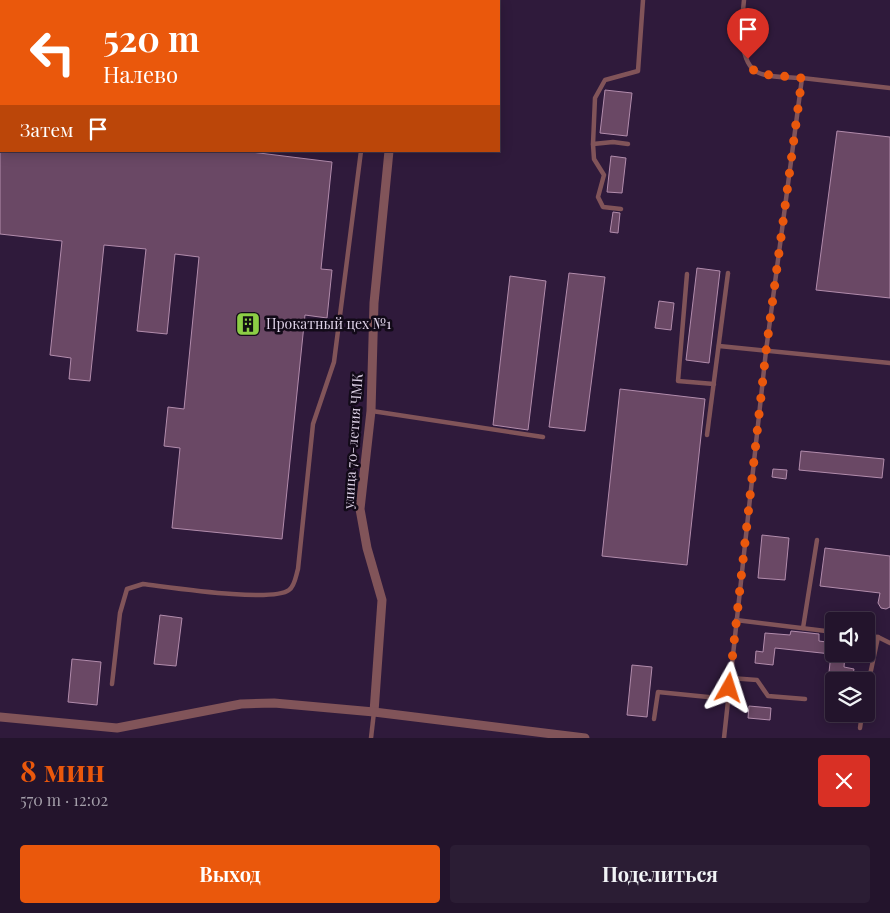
<!DOCTYPE html>
<html lang="ru">
<head>
<meta charset="utf-8">
<style>
	body { margin:0; font-family:"Playfair Display",serif; background:#2b1d34; color:#f1f3f6; height:100vh; display:flex; flex-direction:column; font-size:19px; white-space:nowrap }
	* { box-sizing:border-box; margin:0 }
	p { font-size:16px; color:#a39ea9 }
	.icon { flex:none; width:28px; height:28px; fill:none; stroke:currentColor; stroke-width:2; stroke-linecap:round; stroke-linejoin:round }
	.map { position:relative; height:738px; overflow:hidden }
	.sheet { display:flex; flex-direction:column; background:#23142c; flex:1 }
	.sheet>* { flex:none }
	.hud { position:absolute; left:0px; top:0px; width:500px; height:152px; box-shadow:0 2px 12px #0003,0 0 0 1px #403348; background:#ea580c; color:#fff; overflow:hidden }
	.controls { position:absolute; left:825px; top:612px; display:grid; gap:10px }
	.controls a { display:grid; place-items:center; width:50px; height:50px; border-radius:5px; background:#23142c; box-shadow:0 2px 12px #0003,0 0 0 1px #403348; font-size:25px }
	.pin { position:absolute; display:grid; place-items:center; width:42px; height:42px; color:#fff; margin:-51px -21px; border-radius:50% 50% 50% 0; rotate:-45deg; box-shadow:0 0 5px #0007 }
	.pin .icon { rotate:45deg }
	.me { position:absolute; width:55px; margin:-28px; rotate:6deg; stroke-linejoin:round; filter:drop-shadow(0 0 4px #0008) }
	.turn { display:flex; align-items:center; gap:18px; height:105px; padding:0 20px; font-size:22px }
	.turn .icon { width:65px; height:65px; stroke-width:2.5 }
	.turn b { display:block; font-size:35px; line-height:42px }
	.then { display:flex; align-items:center; height:48px; padding:0 20px; background:#0003; gap:10px; font-size:19px }
	.round { display:grid; place-items:center; flex:none; width:52px; height:52px; border-radius:5px; background:#2b1d34 }
	.headline { display:flex; align-items:center; justify-content:space-between; height:85px; padding:0 20px }
	h1 { font-size:30px; font-weight:700; line-height:38px; color:#ea580c }
	.button { display:flex; gap:10px; margin-top:auto; padding:10px 20px }
	.button a { flex:1; height:58px; border-radius:5px; background:#ea580c; color:#fff; font-size:20px; font-weight:700; line-height:58px; text-align:center }
	.button a+a { background:#2b1d34; color:#f1f3f6 }
	.map>svg:first-child { display:block }
</style>
</head>
<body>
<div class="map">
<svg width="890" height="738" viewBox="0 0 890 738">
	<rect width="100%" height="100%" fill="#2f1a3b"/>
	<g fill="#6a4865" stroke="#b28cac">
		<polygon points="605,90 632,93 627,136 600,133"/>
		<polygon points="837,131 890,137 890,298 816,290"/>
		<polygon points="0,151 243,151 332,162 321,269 332,270 327,318 305,315 282,539 172,528 180,448 164,446 168,407 184,409 199,257 175,254 167,334 137,331 146,249 104,245 90,381 69,379 71,358 50,355 62,241 0,234"/>
		<polygon points="611,156 626,158 622,193 607,192"/>
		<polygon points="613,212 620,213 618,233 610,232"/>
		<polygon points="697,268 720,271 709,363 686,360"/>
		<polygon points="569,273 605,277 585,431 549,427"/>
		<polygon points="510,276 546,281 528,430 493,425"/>
		<polygon points="659,301 674,303 671,330 655,328"/>
		<polygon points="620,389 705,399 687,565 602,556"/>
		<polygon points="801,451 884,459 882,478 799,470"/>
		<polygon points="773,469 787,470 786,479 772,477"/>
		<polygon points="762,535 789,538 785,580 758,578"/>
		<polygon points="825,548 890,556 890,607 886,609 881,608 878,603 880,593 820,586"/>
		<polygon points="160,615 182,618 176,666 154,664"/>
		<polygon points="791,631 819,634 819,641 834,643 834,654 845,654 844,667 854,669 852,681 828,681 831,654 775,648 773,665 755,663 756,651 763,652 765,633 790,635"/>
		<polygon points="72,659 101,662 97,705 68,702"/>
		<polygon points="632,665 652,667 647,717 627,715"/>
		<polygon points="749,706 771,708 770,720 748,718"/>
	</g>
	<g fill="none" stroke-linecap="round" stroke-linejoin="round">
		<g stroke="#815459" stroke-width="4.5">
			<polyline points="285,1 285,0"/>
			<polyline points="802,78 890,88"/>
			<polyline points="593,144 613,142 628,144"/>
			<polyline points="621,209 603,207 598,197 604,175 594,159 593,144 595,98 605,80 638,71 643,0"/>
			<polyline points="687,274 678,381 714,384"/>
			<polyline points="719,346 890,363"/>
			<polyline points="372,411 543,437"/>
			<polyline points="707,435 728,273"/>
			<polyline points="736,620 834,632"/>
			<polyline points="803,628 817,540"/>
			<polyline points="866,636 878,637 890,643"/>
			<polyline points="730,678 757,680 768,696 805,699"/>
			<path d="M112,684L120,613L127,589L143,584C169,587 272,603 289,590C295,586 296,575 298,569L313,424L334,362L361,151"/>
			<polyline points="866,694 878,637"/>
			<polyline points="654,719 658,692 728,699"/>
			<polyline points="860,728 862,714"/>
			<polyline points="371,738 374,712"/>
			<path d="M724,738L766,351L802,78C789,77 771,78 759,73C737,64 742,19 744,0"/>
		</g>
		<g stroke="#815459" stroke-width="9">
			<polyline points="408,1 408,0"/>
			<polyline points="374,712 382,600 367,548 360,509 371,411 374,303 389,151"/>
			<polyline points="0,717 117,728 241,704 274,703 374,712 585,738"/>
		</g>
	</g>
	<g fill="none" stroke-linecap="round" stroke-linejoin="round">
		<polyline stroke="#ea580c" stroke-width="9" stroke-dasharray="0 16.2" points="729,688 766,351 802,78 760,74 752,69 748,59"/>
	</g>
	<defs>
		<symbol id="building-square" viewBox="-11 -11 22 22"><rect x="-9" y="-9" width="18" height="18" rx="4" fill="#8cce45" stroke="#120a18"/><path d="M-4-6H4V6H1V3H-1V6H-4ZM-2.5-4.3h1.7v1.8h-1.7ZM.8-4.3h1.7v1.8H.8ZM-2.5-1h1.7V.8h-1.7ZM.8-1h1.7V.8H.8Z" fill="#111"/></symbol>
	</defs>
	<g fill-rule="evenodd">
		<use href="#building-square" x="234" y="310" width="28" height="28"/>
	</g>
	<g text-anchor="middle" stroke-width="5" stroke-linejoin="round" paint-order="stroke">
		<g font-size="14" fill="#ddd1e6" stroke="#120a18" text-anchor="start">
			<text x="266" y="329">Прокатный цех №1</text>
		</g>
		<g font-size="14" fill="#ddd1e6" stroke="#120a18">
			<text transform="translate(353 441) rotate(-86)" y="5">улица 70-летия ЧМК</text>
		</g>
	</g>
</svg>
<div class="controls">
<a><svg class="icon" aria-label="sound" viewBox="0 0 24 24"><path d="M4 9h4l5-4v14l-5-4H4zM17 9q2 3 0 6"/></svg></a>
<a><svg class="icon" aria-label="layers" viewBox="0 0 24 24"><path d="M12 4l9 5-9 5-9-5zM3 14l9 5 9-5"/></svg></a>
</div>
<div class="pin" style="left:748px;top:59px;background:#d93025"><svg class="icon" aria-label="arrive" viewBox="0 0 24 24"><path d="M6 21V4h12l-3 4 3 4H6"/></svg></div>
<svg class="me" style="left:729px;top:688px" viewBox="-20 -20 40 40"><path d="M0-17L14 15 0 8-14 15z" fill="#ea580c" stroke="#fff" stroke-width="4"/></svg>
<div class="hud">
<div class="turn"><svg class="icon" aria-label="left" viewBox="0 0 24 24"><path d="M17 20v-9H6M10 6l-5 5 5 5"/></svg><div><b>520 m</b>Налево</div></div>
<div class="then">Затем<svg class="icon" aria-label="arrive" viewBox="0 0 24 24"><path d="M6 21V4h12l-3 4 3 4H6"/></svg></div>
</div>
</div>
<section class="sheet">
<div class="headline"><div><h1>8 мин</h1><p>570 m · 12:02</p></div><a class="round" style="background:#d93025;color:#fff"><svg class="icon" aria-label="close" viewBox="0 0 24 24"><path d="M6 6l12 12M18 6L6 18"/></svg></a></div>
<div class="button"><a>Выход</a><a>Поделиться</a></div>
</section>
</body>
</html>
